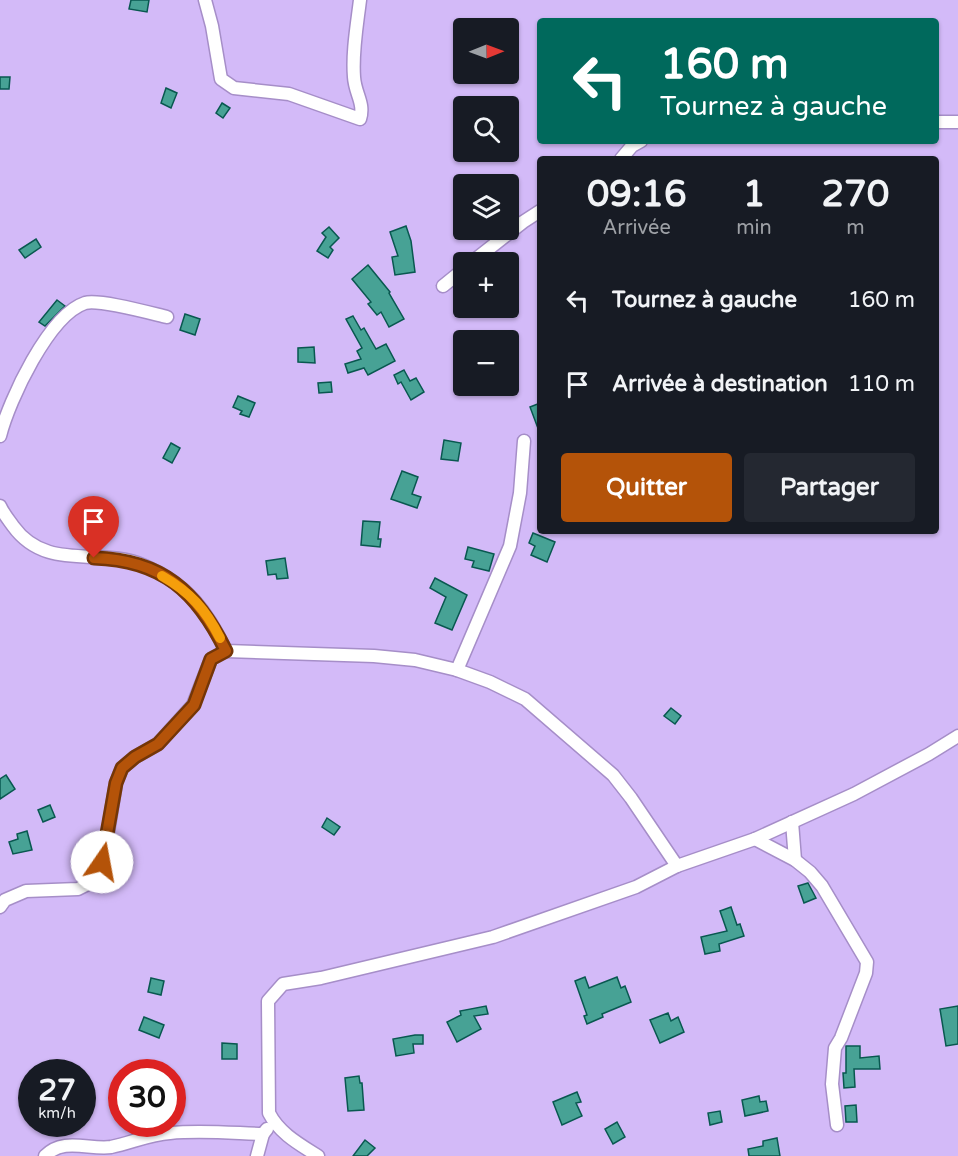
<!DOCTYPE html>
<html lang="fr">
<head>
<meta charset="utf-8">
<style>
	body { margin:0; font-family:"Varela Round",sans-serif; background:#242831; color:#f1f3f6; height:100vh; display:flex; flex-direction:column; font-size:22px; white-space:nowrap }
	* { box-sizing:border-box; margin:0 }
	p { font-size:20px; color:#9ea1a6 }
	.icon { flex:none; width:33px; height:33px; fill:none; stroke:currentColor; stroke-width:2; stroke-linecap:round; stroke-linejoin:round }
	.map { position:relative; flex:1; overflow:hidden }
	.sheet { position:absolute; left:537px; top:156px; width:402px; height:378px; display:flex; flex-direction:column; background:#171b24; border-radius:6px; box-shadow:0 2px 4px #0004 }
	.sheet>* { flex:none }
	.banner { position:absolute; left:537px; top:18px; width:402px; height:126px; border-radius:6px; box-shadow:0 2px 4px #0004; background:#00695c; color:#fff; overflow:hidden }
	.needle { width:39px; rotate:89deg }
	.controls { position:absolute; left:453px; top:18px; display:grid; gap:12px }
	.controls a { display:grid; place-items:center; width:66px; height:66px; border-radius:6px; background:#171b24; box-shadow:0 2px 4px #0004; font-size:30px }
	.speed { position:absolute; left:18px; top:1059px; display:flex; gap:12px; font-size:30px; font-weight:700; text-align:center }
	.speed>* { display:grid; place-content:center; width:78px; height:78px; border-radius:50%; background:#171b24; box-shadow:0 2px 4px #0004; line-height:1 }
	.speed small { font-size:15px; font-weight:400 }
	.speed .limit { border:9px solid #d22; background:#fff; color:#111 }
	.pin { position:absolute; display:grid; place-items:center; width:51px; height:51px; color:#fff; margin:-62px -26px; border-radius:50% 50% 50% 0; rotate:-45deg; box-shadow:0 0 6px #0007 }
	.pin .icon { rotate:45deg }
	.me { position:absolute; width:66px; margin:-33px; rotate:12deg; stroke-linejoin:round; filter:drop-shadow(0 0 4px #0008) }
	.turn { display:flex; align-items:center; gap:21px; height:126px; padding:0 24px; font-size:27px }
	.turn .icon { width:78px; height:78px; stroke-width:2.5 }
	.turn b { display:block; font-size:42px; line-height:51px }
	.eta { display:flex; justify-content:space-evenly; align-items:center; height:102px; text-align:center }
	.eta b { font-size:36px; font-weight:700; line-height:42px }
	.action { display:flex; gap:12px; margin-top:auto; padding:12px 24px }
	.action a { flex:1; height:69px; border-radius:6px; background:#b45309; color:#fff; font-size:24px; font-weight:700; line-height:69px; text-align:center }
	.action a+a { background:#242831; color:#f1f3f6 }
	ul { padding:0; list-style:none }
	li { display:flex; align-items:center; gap:18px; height:84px; padding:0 24px }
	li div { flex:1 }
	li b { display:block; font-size:22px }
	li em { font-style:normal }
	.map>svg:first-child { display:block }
</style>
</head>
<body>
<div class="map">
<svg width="958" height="1156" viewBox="0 0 958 1156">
	<rect width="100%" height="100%" fill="#d3baf8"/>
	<g fill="#47a295" stroke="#095850" stroke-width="1.5">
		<polygon points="131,0 149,0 147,12 129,9"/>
		<polygon points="0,77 10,77 9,89 0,89"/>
		<polygon points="166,88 177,93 171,108 161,103"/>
		<polygon points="222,103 230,108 223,118 216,113"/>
		<polygon points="406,226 411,241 415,272 395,275 392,257 398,256 390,232"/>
		<polygon points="329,227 339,238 330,247 333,250 328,258 317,251 326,237 322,233"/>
		<polygon points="36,239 41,247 25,258 19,250"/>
		<polygon points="368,265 390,292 389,293 404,319 389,327 381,312 377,315 368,304 371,302 352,279"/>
		<polygon points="57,300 65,306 45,326 39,322"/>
		<polygon points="185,314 200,319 195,335 180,330"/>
		<polygon points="353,316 361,330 364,328 376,349 386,344 395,361 368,375 364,368 348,373 345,364 361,359 357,351 362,348 346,319"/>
		<polygon points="314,347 315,363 298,362 298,348"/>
		<polygon points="404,370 410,381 416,378 424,392 411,400 401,382 398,384 394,375"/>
		<polygon points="331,382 332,392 319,393 318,383"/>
		<polygon points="238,396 255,403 249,417 240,414 242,411 233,407"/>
		<polygon points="540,403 540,431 539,431 530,407"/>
		<polygon points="444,440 461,443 458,461 441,459"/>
		<polygon points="171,443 180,448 172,463 163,458"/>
		<polygon points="402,471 418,477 412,494 421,497 417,508 391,499"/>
		<polygon points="363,521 380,522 378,539 381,539 380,547 361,545"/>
		<polygon points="533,533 555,542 547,562 531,555 535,546 529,543"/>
		<polygon points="468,547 494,554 489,571 472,567 474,561 465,559"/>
		<polygon points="285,558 288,578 277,579 276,574 268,575 266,561"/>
		<polygon points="435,578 467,595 452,630 435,623 446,597 430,588"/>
		<polygon points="671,708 681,716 675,724 664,716"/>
		<polygon points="6,775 15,789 0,799 0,779"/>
		<polygon points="50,805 55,817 43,822 38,810"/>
		<polygon points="327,818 340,827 334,835 322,827"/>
		<polygon points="27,831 32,850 13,854 9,842 18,839 17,834"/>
		<polygon points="808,883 816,898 804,903 798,886"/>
		<polygon points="731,907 737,925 740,924 744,936 719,944 720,951 705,954 701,937 727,931 720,911"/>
		<polygon points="585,977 589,988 617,977 621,988 625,986 631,1002 602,1014 603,1017 587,1024 584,1016 587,1015 575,981"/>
		<polygon points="151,978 164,981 161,995 148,992"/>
		<polygon points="486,1006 488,1014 474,1016 481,1029 457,1042 447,1022 461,1015 460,1011"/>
		<polygon points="958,1006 958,1044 946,1046 940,1009"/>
		<polygon points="668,1013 671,1021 678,1017 684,1032 660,1043 650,1020"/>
		<polygon points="144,1017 164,1025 159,1038 139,1030"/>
		<polygon points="415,1035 423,1035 423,1044 413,1044 414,1053 396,1056 393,1039"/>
		<polygon points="222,1043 237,1044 237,1059 222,1059"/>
		<polygon points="846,1046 860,1046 860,1058 879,1056 880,1069 854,1069 855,1087 844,1088 843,1073 846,1073"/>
		<polygon points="359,1076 360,1083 362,1083 364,1110 348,1111 345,1078"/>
		<polygon points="577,1092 581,1102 576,1103 582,1116 562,1125 553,1102"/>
		<polygon points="759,1096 760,1102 766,1101 768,1111 745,1116 742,1100"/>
		<polygon points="856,1105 857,1122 846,1122 845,1106"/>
		<polygon points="720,1111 722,1122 710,1125 708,1113"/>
		<polygon points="617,1122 625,1137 613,1144 605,1129"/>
		<polygon points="777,1138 780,1156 749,1156 748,1149 763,1146 763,1141"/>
		<polygon points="365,1140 375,1148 367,1156 353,1156"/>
	</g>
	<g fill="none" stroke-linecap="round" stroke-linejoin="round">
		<defs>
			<g id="minor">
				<path d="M205,0L212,26L221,79L234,88L289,94L360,119C365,103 355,94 354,77C352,52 357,25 360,0"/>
				<polyline points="936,122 958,122"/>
				<polyline points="621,159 632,146 641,141"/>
				<polyline points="472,262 523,222 540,211"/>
				<polyline points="443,286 464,269"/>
				<path d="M0,436C9,400 49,315 85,303C99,299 150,313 167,317"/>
				<path d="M0,506C3,513 8,519 13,526C47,573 100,546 145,566C187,584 207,611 226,651L374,656L415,660L457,670L490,682L525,699L613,775L631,798L677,866"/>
				<polyline points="457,670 510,546 520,493 524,441"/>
				<polyline points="792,822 795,860"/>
				<polyline points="755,839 795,860 810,872 822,886 867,962 866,973 841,1038 835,1048 832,1084 837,1125"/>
				<polyline points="0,907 5,900 26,891 78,889 90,883 103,862 116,783 122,768 135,757 158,744 193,705 211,659 226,651"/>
				<path d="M45,1156C63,1137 89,1150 111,1147C131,1143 150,1134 170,1133C201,1130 232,1133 263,1134"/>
				<polyline points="257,1156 263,1134 267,1129"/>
				<path d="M318,1156C299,1144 279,1133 269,1113L268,1001L283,984L321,978L493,937L636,887L677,866L755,839L854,794L929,754L958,736"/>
			</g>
		</defs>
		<use href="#minor" stroke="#a68ec8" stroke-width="15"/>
		<use href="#minor" stroke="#fff" stroke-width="12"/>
	</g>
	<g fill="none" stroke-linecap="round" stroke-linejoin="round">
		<defs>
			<path id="route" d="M94,558C163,560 197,592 226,651L211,659L194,705L158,744L135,757L122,768L116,783L102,862"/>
		</defs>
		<use href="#route" stroke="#753606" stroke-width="15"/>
		<use href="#route" stroke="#b45309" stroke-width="10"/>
		<path stroke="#f59e0b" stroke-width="10" d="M162,576C190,592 206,610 220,638"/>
	</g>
</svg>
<div class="controls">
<a><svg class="needle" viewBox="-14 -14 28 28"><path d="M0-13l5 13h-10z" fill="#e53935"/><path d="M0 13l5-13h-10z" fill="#9ea1a6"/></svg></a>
<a><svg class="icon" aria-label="search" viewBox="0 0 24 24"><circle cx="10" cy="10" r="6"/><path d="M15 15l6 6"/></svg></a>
<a><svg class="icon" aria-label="layers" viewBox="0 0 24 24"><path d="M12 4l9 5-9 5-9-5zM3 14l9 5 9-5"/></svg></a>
<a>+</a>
<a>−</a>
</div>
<div class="speed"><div>27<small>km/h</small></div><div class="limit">30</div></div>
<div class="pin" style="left:94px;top:558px;background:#d93025"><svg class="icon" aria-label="arrive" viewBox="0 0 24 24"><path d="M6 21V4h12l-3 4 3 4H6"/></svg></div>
<svg class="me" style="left:102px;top:862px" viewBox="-20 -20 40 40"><circle r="19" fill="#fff"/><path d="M0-13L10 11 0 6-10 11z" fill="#b45309"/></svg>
<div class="banner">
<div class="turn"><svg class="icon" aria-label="left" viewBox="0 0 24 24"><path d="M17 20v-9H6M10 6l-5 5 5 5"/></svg><div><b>160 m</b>Tournez à gauche</div></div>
</div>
<section class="sheet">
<div class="eta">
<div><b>09:16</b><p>Arrivée</p></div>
<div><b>1</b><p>min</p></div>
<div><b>270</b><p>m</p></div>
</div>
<ul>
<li><svg class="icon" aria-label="left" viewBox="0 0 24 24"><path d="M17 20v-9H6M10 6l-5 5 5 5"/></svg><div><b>Tournez à gauche</b></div><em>160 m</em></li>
<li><svg class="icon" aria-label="arrive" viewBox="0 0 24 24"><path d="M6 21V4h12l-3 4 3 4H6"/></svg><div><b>Arrivée à destination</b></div><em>110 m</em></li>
</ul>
<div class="action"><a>Quitter</a><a>Partager</a></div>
</section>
</div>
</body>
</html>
